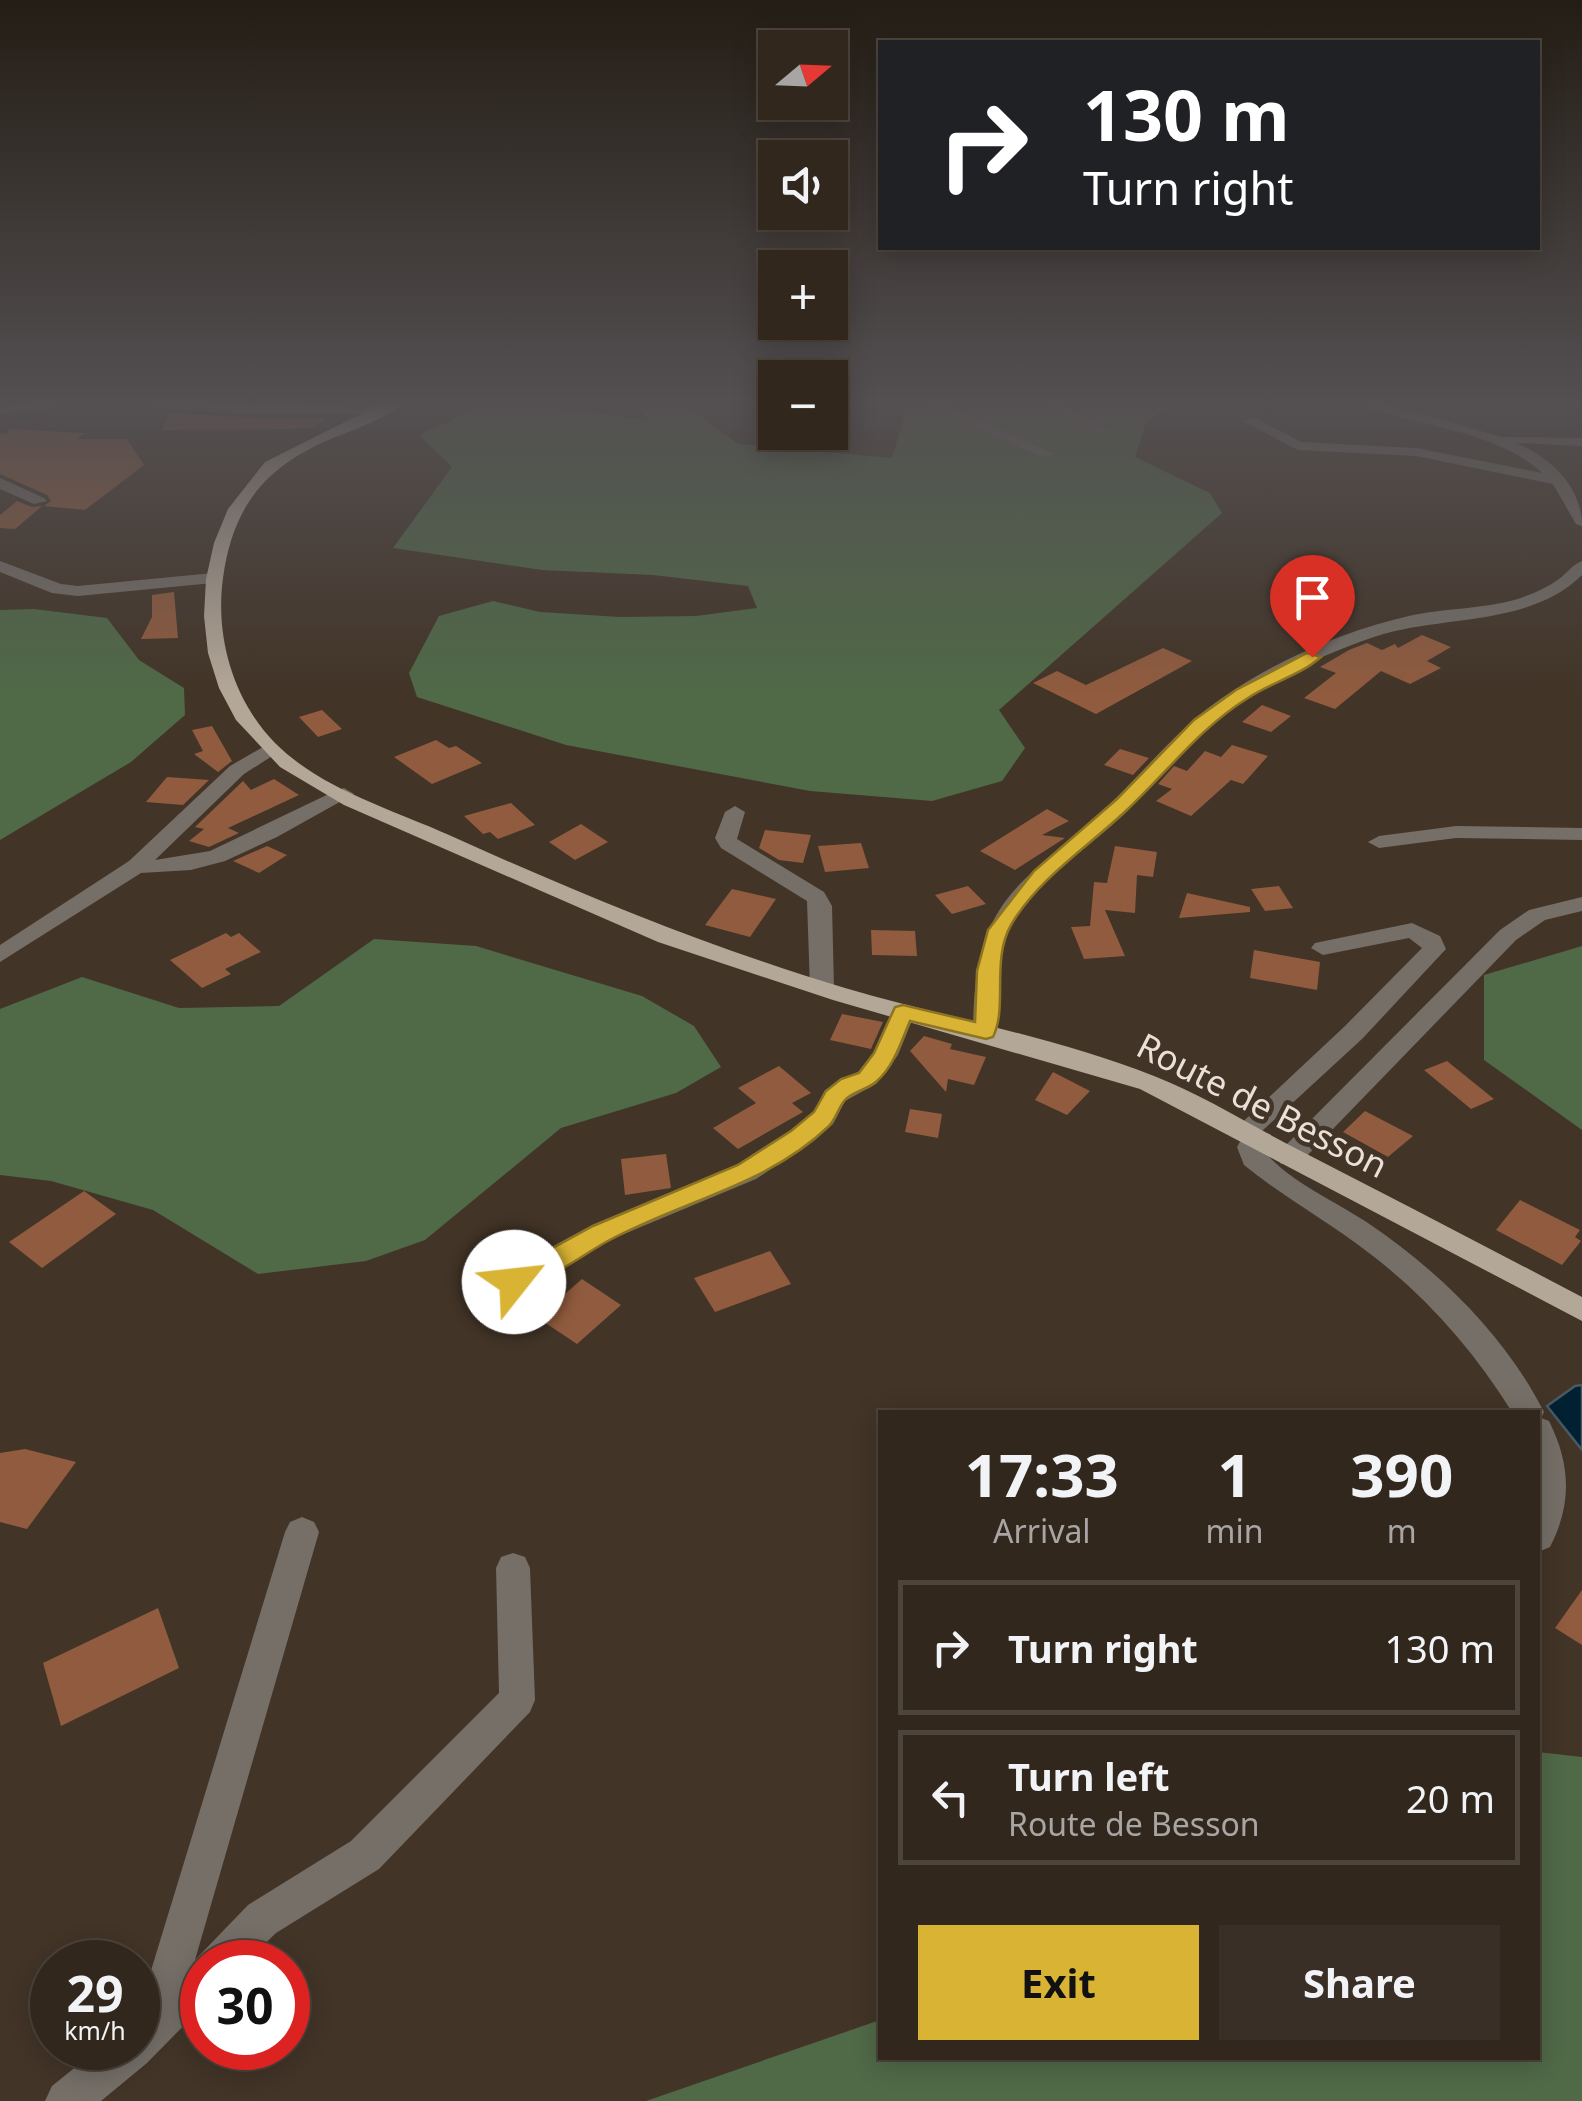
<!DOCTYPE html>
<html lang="en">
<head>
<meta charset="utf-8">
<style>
	body { margin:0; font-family:"Noto Sans",sans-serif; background:#3a2f26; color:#f1f3f6; height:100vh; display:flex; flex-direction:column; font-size:38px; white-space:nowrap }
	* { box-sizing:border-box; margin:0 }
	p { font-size:32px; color:#a8a5a4 }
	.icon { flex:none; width:55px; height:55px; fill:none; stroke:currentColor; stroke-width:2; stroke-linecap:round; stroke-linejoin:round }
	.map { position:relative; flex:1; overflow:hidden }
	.panel { position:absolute; left:878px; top:1410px; width:662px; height:650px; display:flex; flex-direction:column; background:#32271d; border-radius:0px; box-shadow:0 5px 25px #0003,0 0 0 2px #4d443b }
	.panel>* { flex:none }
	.banner { position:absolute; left:878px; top:40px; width:662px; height:210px; border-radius:0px; box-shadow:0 5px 25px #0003,0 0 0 2px #4d443b; background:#202124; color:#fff; overflow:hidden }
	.needle { width:65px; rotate:71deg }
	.buttons { position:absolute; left:758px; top:30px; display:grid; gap:20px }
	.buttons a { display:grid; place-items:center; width:90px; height:90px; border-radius:0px; background:#32271d; box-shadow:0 5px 25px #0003,0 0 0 2px #4d443b; font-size:50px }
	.speed { position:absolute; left:30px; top:1940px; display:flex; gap:20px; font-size:50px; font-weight:700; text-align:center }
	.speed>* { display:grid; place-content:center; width:130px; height:130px; border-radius:50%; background:#32271d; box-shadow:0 5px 25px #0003,0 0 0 2px #4d443b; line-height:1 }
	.speed small { font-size:25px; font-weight:400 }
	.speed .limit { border:15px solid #d22; background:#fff; color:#111 }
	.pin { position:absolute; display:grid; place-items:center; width:85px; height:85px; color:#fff; margin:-102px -42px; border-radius:50% 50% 50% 0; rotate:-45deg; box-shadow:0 0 10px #0007 }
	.pin .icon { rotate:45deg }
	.me { position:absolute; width:110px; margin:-55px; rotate:61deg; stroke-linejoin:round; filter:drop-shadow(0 0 8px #0008) }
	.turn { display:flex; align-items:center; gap:35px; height:210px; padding:0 40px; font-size:45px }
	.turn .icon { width:130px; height:130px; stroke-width:2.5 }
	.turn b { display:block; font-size:70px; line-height:85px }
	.eta { display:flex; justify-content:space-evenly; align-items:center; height:170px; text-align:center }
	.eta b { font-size:60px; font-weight:700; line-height:70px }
	.primary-button { display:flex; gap:20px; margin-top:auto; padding:20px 40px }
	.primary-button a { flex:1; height:115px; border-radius:0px; background:#d9b334; color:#111; font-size:40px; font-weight:700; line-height:115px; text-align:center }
	.primary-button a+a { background:#3a2f26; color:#f1f3f6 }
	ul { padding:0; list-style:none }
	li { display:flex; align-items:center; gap:30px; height:135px; margin:0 20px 15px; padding:0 20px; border:5px solid #4d443b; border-radius:0px }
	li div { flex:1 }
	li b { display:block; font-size:38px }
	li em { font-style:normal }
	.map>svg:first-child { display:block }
</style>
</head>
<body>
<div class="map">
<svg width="1582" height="2101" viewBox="0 0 1582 2101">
	<rect width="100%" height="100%" fill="#423427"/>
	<g fill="#506947">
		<polygon points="496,399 566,399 556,408 648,420 639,407 690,408 738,444 892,458 906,410 880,399 1172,399 1175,401 1146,423 1135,457 1210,493 1222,513 999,710 1025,748 1002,781 932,801 810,791 566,745 417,697 409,673 439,616 493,601 540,612 620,617 696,616 757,608 748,586 653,575 542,570 393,548 452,467 419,435"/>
		<polygon points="34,609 107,618 139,660 184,688 185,715 131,762 0,840 0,610"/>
		<polygon points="374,939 476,946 642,996 694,1026 721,1067 676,1093 561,1128 425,1240 366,1261 258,1274 153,1210 51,1181 0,1175 0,1009 82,977 179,1008 279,1006"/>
		<polygon points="1582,946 1582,1130 1484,1060 1484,975"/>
		<polygon points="1538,1752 1582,1757 1582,2101 646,2101 880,2020 880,2058 1538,2058"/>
	</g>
	<polygon fill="#012132" stroke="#475a64" stroke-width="2.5" points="1582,1385 1582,1450 1547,1406 1575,1386"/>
	<g fill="#905b3e">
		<polygon points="169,413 252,418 325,418 314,427 288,429 162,430"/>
		<polygon points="8,429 85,433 77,439 127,439 144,465 85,510 44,506 51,501 47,495 0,474 0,434 8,433"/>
		<polygon points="17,501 32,507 42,506 15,529 0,528 0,515"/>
		<polygon points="174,592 178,638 141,639 152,617 152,595"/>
		<polygon points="1422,635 1451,647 1427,661 1441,668 1410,684 1381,671 1335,709 1304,698 1336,673 1320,667 1349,650 1367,643 1382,650 1395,644 1398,648"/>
		<polygon points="1163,648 1192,661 1096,714 1033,683 1057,671 1086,685"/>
		<polygon points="1262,705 1291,716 1271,732 1242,722"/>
		<polygon points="322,710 342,729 318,737 299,717"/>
		<polygon points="212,726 232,761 218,772 194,754 203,751 192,730"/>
		<polygon points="436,740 449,748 456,746 482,763 432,784 394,757"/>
		<polygon points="1232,745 1268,756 1243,784 1231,780 1191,816 1156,801 1172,789 1158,784 1174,766 1187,771 1205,751 1221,757"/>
		<polygon points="1120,749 1149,758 1133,775 1104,765"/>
		<polygon points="167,777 209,780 183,805 146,802"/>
		<polygon points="274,779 299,795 228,828 239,833 209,847 189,841 204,829 195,827 243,781 251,790"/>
		<polygon points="511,803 535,825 498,839 490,832 483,834 464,816"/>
		<polygon points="1047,809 1069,821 1042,835 1065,838 1015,870 980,851"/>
		<polygon points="581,824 608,842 575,860 549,842"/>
		<polygon points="765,830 811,835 803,863 779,860 759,848"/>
		<polygon points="861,843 869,868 825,872 818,846"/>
		<polygon points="267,846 287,855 259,873 233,861"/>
		<polygon points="1115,846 1157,852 1153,877 1137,875 1135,913 1105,910 1125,956 1084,959 1071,927 1090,926 1094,882 1107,883"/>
		<polygon points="968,886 986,904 952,914 935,895"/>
		<polygon points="1279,886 1293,908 1265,911 1251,889"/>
		<polygon points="732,889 776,899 750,937 705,925"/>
		<polygon points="1187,893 1250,907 1250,912 1179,918"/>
		<polygon points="871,930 915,931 917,956 872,955"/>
		<polygon points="226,933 231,937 239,933 261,952 225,969 231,974 202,988 170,960"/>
		<polygon points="1254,950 1320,962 1317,990 1250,978"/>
		<polygon points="842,1014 883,1022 871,1049 830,1040"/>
		<polygon points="924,1036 952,1044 950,1049 986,1057 974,1085 948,1079 946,1092 910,1051"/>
		<polygon points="1447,1061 1494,1099 1471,1109 1424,1070"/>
		<polygon points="779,1066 811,1093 792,1103 803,1112 738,1149 713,1128 756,1103 738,1088"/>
		<polygon points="1053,1072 1090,1091 1067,1115 1035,1100"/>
		<polygon points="910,1109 942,1114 938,1138 905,1132"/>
		<polygon points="1365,1111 1413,1136 1388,1157 1343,1132"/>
		<polygon points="666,1154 671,1188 625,1195 621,1159"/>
		<polygon points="84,1191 116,1214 42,1268 9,1242"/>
		<polygon points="1520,1200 1580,1230 1575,1237 1581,1241 1562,1265 1496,1230"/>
		<polygon points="770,1251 791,1284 715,1312 694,1278"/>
		<polygon points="582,1279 621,1305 577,1344 520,1306 539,1289 557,1301"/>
		<polygon points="25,1449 76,1462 27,1529 0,1522 0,1453"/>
		<polygon points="1582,1590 1582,1645 1555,1628"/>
		<polygon points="158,1608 179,1668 61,1726 43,1663"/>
	</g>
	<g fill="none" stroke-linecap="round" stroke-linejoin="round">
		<g fill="#756f68" fill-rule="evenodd">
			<polygon points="61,399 387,406 394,410 387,414 252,414 91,404 0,414 0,406"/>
			<polygon points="915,399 934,399 1054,454 1042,457"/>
			<polygon points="1031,399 1049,399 1110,430 1098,433"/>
			<polygon points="1171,399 1186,399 1187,400 1180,404"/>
			<path d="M1351,399H1372L1501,437L1582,438V446L1516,443C1551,458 1582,486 1582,526L1576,524L1553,484L1416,456L1298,450L1243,421L1255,418L1301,442L1416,448L1542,473C1505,439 1451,430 1403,418C1386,413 1366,409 1351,399Z"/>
			<polygon points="0,478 44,498 47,501 34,504 0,489"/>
			<polygon points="0,561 61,584 78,586 213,573 221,578 213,583 78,596 52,593 0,572"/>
			<path d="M1582,561V575C1528,628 1441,614 1374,637C1316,657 1253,685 1208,727C1174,758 1146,795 1112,825C1077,856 1032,884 1010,927C995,959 997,998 997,1032L985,1040L976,1038L973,1032C974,905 1010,892 1098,815C1140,778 1174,731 1219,700C1276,660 1345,630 1413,615C1447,608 1484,609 1518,599C1532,594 1547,588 1559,579C1567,573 1572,565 1582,561Z"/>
			<polygon points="270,743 280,749 277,753 244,774 155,860 210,851 337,790 344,788 354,794 277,837 225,861 191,870 141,873 0,962 0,945 129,861 230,766"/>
			<polygon points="735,806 745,812 737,839 824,892 832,906 834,988 830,993 822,996 810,988 807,901 721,848 715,838 725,812"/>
			<polygon points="1456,826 1582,828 1582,840 1456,838 1379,848 1368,842 1379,836"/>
			<polygon points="1582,897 1582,911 1545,920 1516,940 1299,1164 1281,1164 1277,1157 1281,1150 1500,930 1529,910"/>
			<path d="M1412,923L1440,936L1446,949L1363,1038L1261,1132L1270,1134L1274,1141L1264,1151C1289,1181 1333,1200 1365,1221C1437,1269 1505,1335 1544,1412L1541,1418L1549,1421C1571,1465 1572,1504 1550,1547L1538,1552V1412H1512C1474,1351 1427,1297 1369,1253C1329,1222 1283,1197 1244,1165L1237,1147L1241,1140L1232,1132L1345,1026L1422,948L1409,938L1323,955L1311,948L1315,943Z"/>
			<polygon points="903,1005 915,1013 898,1055 876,1084 845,1101 833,1124 809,1144 756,1179 612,1239 524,1289 514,1292 504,1289 500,1281 504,1273 592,1225 736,1165 791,1130 813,1113 825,1090 858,1072 874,1052 894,1007"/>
			<polygon points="302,1517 314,1522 319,1532 195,1960 248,1905 351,1841 499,1693 496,1568 501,1557 513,1553 525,1557 530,1568 535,1700 530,1712 379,1869 276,1933 246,1962 202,1962 202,2007 147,2063 101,2101 45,2101 52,2086 99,2048 138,2048 138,2013 285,1532 290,1522"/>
		</g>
		<path fill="#b3a798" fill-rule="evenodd" d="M391,399H408C387,418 359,428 333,438C266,466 233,505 223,578C215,637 233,700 275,743C321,789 391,809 449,835C582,895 706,946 845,988C947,1018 1055,1037 1154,1076C1203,1095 1250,1125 1297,1149C1392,1198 1487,1247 1582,1297V1321L1140,1089L833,1000L658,942L344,805L280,767L236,720L219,688L208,653L204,616L206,579L214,543L228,509L265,462Z"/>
	</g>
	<linearGradient id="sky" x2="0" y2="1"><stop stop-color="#241d15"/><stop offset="0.58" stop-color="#545052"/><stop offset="1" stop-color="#545052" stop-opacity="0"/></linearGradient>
	<rect width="1582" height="693" fill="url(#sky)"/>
	<path fill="#d9b334" stroke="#8d7422" stroke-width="2.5" d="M1307,653L1321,657C1301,675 1270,683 1248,698C1201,727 1169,770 1130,807C1091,845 1039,877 1011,925C991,960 1008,1007 993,1037L986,1039L910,1021C901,1042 894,1066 877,1081C868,1090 854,1090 845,1100C838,1108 836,1119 829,1126C767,1186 680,1201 606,1242C584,1254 527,1296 505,1289L501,1282L505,1274L593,1226L738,1165L791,1131L814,1112L826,1091L841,1079L859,1073L874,1053L895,1007L903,1005L975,1022L977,971L988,930L1034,871L1117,799L1194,720L1236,690Z"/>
	<g text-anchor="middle" stroke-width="9" stroke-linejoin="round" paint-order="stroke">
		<g font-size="35" fill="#eae0d8" stroke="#423427">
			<text transform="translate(1262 1106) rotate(27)" y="12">Route de Besson</text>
		</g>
	</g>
</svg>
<div class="buttons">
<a><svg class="needle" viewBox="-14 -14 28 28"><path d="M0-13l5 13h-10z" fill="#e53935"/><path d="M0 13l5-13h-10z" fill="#a8a5a4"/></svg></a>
<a><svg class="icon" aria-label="sound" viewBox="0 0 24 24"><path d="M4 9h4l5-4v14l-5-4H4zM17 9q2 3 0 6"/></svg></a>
<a>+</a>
<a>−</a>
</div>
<div class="speed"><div>29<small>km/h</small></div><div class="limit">30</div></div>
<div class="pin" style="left:1312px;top:657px;background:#d93025"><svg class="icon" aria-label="arrive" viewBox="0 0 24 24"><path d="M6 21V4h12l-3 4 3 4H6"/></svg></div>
<svg class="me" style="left:514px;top:1282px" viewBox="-20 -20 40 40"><circle r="19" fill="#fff"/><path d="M0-13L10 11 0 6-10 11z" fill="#d9b334"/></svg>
<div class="banner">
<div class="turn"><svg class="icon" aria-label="right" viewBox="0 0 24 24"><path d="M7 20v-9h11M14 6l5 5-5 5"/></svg><div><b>130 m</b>Turn right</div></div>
</div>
<section class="panel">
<div class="eta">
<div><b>17:33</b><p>Arrival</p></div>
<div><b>1</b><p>min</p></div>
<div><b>390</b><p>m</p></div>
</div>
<ul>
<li><svg class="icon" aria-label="right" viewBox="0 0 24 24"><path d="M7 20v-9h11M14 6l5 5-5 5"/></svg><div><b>Turn right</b></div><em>130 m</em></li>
<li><svg class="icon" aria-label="left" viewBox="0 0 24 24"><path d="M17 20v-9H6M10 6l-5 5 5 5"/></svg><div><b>Turn left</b><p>Route de Besson</p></div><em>20 m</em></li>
</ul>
<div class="primary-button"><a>Exit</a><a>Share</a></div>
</section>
</div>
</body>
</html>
